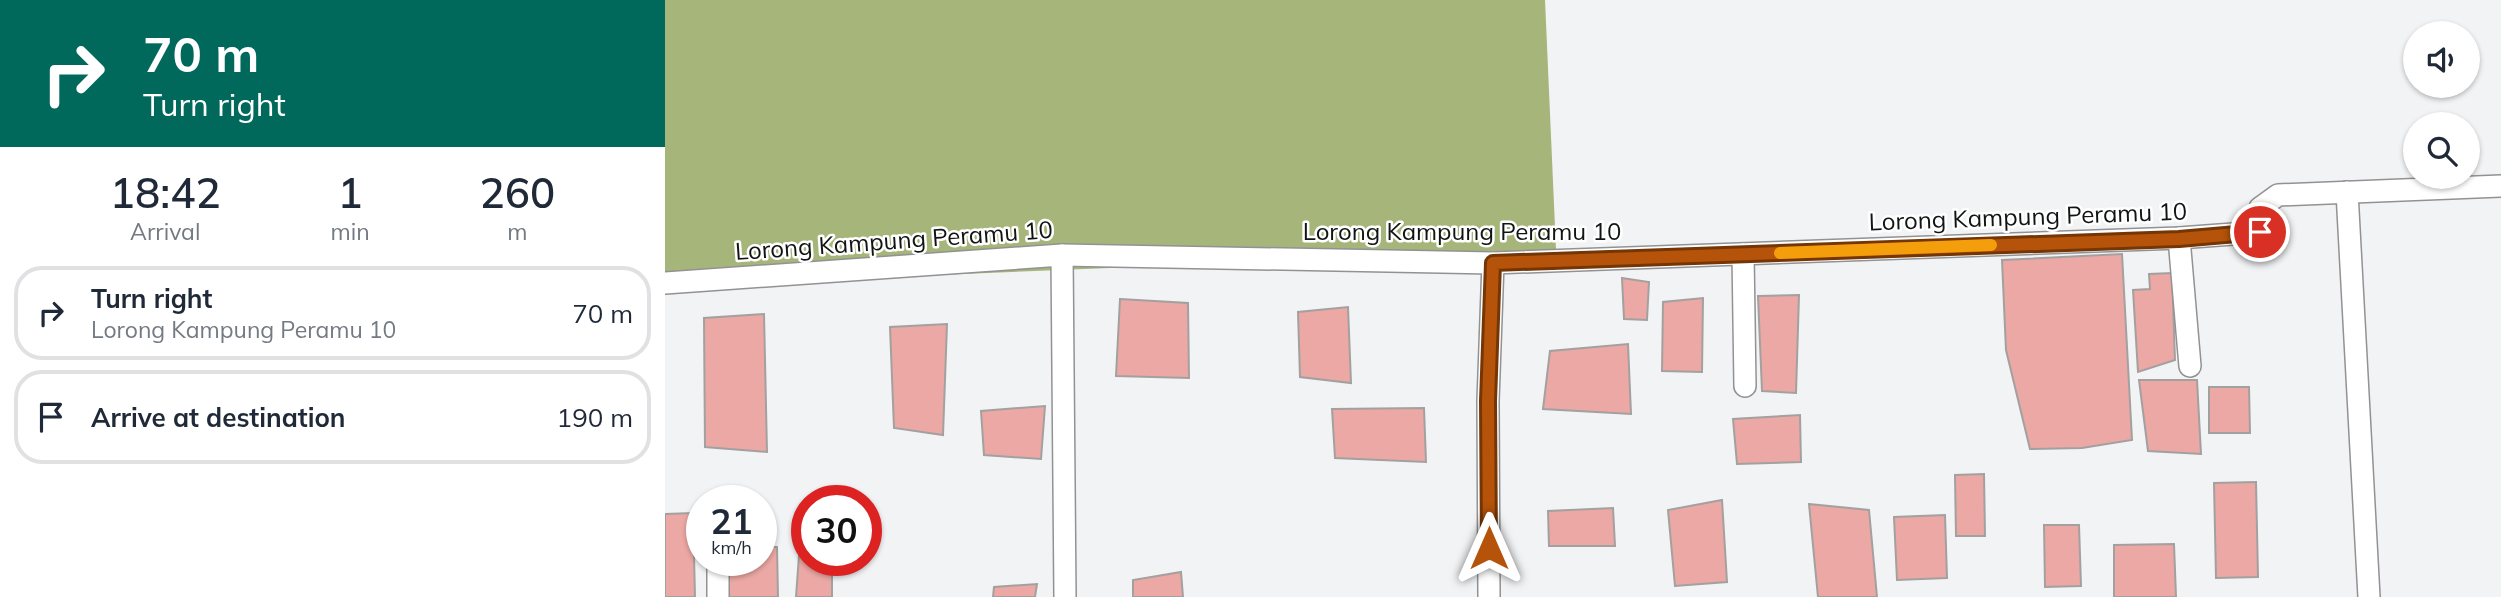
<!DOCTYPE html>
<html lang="en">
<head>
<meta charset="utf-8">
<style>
	body { margin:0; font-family:Mulish,sans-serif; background:#f6f6f7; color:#1f2937; height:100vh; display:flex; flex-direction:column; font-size:26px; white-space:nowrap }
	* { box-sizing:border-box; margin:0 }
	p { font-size:23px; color:#747a83 }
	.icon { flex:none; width:38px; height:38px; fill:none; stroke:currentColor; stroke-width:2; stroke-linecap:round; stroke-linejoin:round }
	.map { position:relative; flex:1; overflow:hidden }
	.panel { display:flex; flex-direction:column; background:#fff; width:665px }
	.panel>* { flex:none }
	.top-card { background:#00695c; color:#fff; overflow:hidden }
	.controls { position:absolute; left:1738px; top:21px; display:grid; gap:14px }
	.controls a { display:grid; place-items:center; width:77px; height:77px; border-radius:50%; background:#fff; box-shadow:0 2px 5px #0004; font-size:35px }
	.speed { position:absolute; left:21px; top:485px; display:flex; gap:14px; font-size:35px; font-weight:700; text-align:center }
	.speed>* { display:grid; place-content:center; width:91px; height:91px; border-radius:50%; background:#fff; box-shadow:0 2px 5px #0004; line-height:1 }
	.speed small { font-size:18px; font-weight:400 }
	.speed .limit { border:10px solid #d22; background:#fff; color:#111 }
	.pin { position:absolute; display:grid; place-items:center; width:60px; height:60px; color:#fff; margin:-30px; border:4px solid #fff; border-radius:50%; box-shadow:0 2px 7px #0007 }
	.me { position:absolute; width:77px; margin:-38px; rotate:0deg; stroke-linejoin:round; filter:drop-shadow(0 0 5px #0008) }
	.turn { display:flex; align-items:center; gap:24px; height:147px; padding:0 28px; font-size:32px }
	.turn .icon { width:91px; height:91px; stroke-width:2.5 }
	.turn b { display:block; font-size:49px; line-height:60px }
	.eta { display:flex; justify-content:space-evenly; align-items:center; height:119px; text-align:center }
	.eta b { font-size:42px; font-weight:600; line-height:49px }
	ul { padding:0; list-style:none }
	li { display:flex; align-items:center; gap:21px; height:94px; margin:0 14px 10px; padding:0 14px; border:4px solid #e0e1e3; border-radius:28px }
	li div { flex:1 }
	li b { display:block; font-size:26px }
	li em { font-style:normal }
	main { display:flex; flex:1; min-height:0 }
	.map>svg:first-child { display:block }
</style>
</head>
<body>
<main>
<section class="panel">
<div class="top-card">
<div class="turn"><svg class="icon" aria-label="right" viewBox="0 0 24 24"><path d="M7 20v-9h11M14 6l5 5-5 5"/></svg><div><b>70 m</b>Turn right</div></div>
</div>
<div class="eta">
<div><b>18:42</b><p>Arrival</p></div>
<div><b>1</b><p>min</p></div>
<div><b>260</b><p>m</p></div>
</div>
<ul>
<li><svg class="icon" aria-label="right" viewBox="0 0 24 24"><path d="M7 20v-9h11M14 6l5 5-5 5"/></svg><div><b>Turn right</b><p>Lorong Kampung Peramu 10</p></div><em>70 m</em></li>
<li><svg class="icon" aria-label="arrive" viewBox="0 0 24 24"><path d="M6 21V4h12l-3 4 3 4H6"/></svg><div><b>Arrive at destination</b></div><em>190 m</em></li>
</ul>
</section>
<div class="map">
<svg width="1836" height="597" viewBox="0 0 1836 597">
	<rect width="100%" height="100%" fill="#f2f3f5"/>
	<polygon fill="#a6b57a" points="0,0 880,0 891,250 0,286"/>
	<g fill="#eca8a4" stroke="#a3a0a0" stroke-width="2">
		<polygon points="1457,254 1467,440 1417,448 1365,449 1341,350 1337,260"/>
		<polygon points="1507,273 1510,360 1473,372 1468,290 1485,289 1484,274"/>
		<polygon points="957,278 984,282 982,320 959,319"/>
		<polygon points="1134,295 1131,393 1097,391 1093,296"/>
		<polygon points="1038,298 1037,372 997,371 998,302"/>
		<polygon points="455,299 523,303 524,378 451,376"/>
		<polygon points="683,307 686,383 635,377 633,312"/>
		<polygon points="99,314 102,452 40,447 39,318"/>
		<polygon points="282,324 278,435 229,428 225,327"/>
		<polygon points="963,344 966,414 878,409 885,351"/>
		<polygon points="1474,380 1532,380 1536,454 1483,451"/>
		<polygon points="1544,387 1584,387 1585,433 1544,433"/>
		<polygon points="380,406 376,459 319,455 316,411"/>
		<polygon points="759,408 761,462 670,458 667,409"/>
		<polygon points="1135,415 1136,462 1072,464 1068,419"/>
		<polygon points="1319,474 1320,536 1291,536 1290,475"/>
		<polygon points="1591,482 1593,577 1551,578 1549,483"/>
		<polygon points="1057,500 1062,582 1010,586 1003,510"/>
		<polygon points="1144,504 1204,510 1212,597 1153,597"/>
		<polygon points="948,508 950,546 884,546 883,511"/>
		<polygon points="28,513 30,597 0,597 0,514"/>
		<polygon points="1280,515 1282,578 1232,580 1229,517"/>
		<polygon points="1379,525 1414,525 1416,586 1380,587"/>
		<polygon points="1509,544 1511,597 1449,597 1449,545"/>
		<polygon points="96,547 112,547 113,597 62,597 63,560 96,560"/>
		<polygon points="134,555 142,556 142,560 167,560 167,597 131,597"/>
		<polygon points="516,572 518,597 468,597 468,580"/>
		<polygon points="372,584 370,597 328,597 329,587"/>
	</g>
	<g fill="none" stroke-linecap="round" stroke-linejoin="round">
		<defs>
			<g id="minor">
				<polyline points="1682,192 1704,597"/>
				<polyline points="1514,238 1525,366"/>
				<polyline points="1078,254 1080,386"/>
				<polyline points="397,255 400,597"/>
				<polyline points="0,283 397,255 828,263 1514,238 1595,232 1595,208 1613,195 1836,186"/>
				<polyline points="53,597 53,560"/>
				<polyline points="824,597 823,401 828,263"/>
			</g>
		</defs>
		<use href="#minor" stroke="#929294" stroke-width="24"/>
		<use href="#minor" stroke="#fff" stroke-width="21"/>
	</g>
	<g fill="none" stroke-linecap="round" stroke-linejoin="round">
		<defs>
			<polyline id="route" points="824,548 823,401 828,263 1514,239 1595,232"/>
		</defs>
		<use href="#route" stroke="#753606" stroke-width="18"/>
		<use href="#route" stroke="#b45309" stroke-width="12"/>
		<polyline stroke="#f59e0b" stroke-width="12" points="1115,253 1326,245"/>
	</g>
	<g text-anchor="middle" stroke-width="5" stroke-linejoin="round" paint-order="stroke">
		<g font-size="24" fill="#121313" stroke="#fff">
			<text transform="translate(1363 217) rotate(-2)" y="8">Lorong Kampung Peramu 10</text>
			<text x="797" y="240">Lorong Kampung Peramu 10</text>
			<text transform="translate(229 241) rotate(-4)" y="8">Lorong Kampung Peramu 10</text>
		</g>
	</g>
</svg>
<div class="controls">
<a><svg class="icon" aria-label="sound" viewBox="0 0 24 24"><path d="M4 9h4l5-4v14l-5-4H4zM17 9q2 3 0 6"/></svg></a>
<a><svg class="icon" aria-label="search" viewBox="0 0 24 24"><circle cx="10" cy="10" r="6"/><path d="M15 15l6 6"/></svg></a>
</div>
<div class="speed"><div>21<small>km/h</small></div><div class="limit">30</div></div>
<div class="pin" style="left:1595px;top:232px;background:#d93025"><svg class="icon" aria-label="arrive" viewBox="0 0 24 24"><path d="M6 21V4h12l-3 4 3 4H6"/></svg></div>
<svg class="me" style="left:824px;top:548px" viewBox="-20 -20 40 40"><path d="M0-17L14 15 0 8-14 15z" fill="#b45309" stroke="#fff" stroke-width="4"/></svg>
</div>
</main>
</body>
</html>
